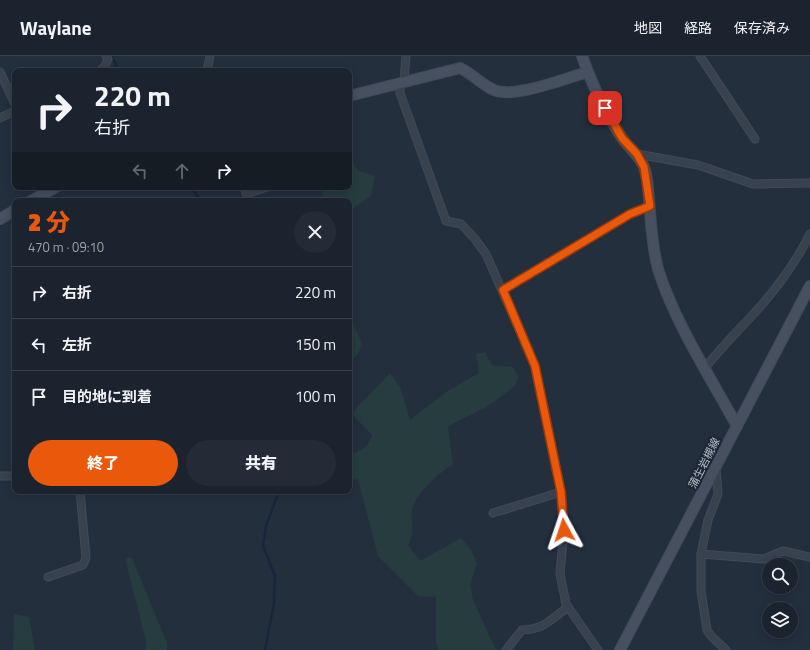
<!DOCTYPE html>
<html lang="ja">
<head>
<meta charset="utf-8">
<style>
	body { margin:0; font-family:"Titillium Web","Noto Sans JP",sans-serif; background:#242b36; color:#f1f3f6; height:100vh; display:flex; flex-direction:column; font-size:15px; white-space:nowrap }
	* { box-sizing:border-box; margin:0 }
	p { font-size:13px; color:#a0a4aa }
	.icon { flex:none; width:22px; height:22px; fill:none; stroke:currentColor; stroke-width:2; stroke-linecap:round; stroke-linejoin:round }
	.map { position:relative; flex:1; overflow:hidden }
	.sheet { position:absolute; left:12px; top:142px; width:340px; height:296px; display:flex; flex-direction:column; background:#1b232e; border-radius:8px; box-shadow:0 2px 10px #0003,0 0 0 1px #39404a }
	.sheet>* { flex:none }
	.banner { position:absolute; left:12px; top:12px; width:340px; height:122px; border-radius:8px; box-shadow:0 2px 10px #0003,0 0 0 1px #39404a; background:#1b232e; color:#f1f3f6; overflow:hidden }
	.fabs { position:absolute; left:762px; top:502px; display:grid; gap:8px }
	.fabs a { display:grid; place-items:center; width:36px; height:36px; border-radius:50%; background:#1b232e; box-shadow:0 2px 10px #0003,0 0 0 1px #39404a; font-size:20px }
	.pin { position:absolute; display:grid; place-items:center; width:34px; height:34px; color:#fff; margin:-17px; border-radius:8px; box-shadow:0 2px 6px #0006 }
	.me { position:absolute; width:44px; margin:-22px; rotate:355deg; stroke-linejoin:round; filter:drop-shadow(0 0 3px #0008) }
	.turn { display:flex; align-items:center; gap:14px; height:84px; padding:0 16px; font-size:18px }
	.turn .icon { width:52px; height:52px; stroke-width:2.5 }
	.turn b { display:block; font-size:28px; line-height:34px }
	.lanes { display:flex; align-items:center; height:38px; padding:0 16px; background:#0003; justify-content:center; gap:20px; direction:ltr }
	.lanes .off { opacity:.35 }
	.round { display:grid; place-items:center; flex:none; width:42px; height:42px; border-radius:21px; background:#242b36 }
	.head { display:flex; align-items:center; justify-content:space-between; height:68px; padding:0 16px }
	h1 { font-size:24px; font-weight:800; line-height:30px; color:#ea580c }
	.button { display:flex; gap:8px; margin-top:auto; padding:8px 16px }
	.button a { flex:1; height:46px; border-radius:24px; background:#ea580c; color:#fff; font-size:16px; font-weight:800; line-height:46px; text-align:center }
	.button a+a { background:#242b36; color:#f1f3f6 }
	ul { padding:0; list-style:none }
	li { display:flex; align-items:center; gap:12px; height:52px; padding:0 16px; border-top:1px solid #39404a }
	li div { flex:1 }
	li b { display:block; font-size:15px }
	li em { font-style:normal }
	header { display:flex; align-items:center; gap:24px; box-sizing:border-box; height:56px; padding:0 20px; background:#1b232e; border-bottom:1px solid #39404a }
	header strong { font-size:19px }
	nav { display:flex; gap:22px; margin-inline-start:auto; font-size:14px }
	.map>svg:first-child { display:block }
</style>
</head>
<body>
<header>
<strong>Waylane</strong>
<nav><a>地図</a><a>経路</a><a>保存済み</a></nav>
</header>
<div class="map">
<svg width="810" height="594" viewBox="0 0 810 594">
	<rect width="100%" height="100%" fill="#242f3e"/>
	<g fill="#263c3f">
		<polygon points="349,99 358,115 375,120 371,140 351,154 349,154 349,145 321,145 323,138 320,131 349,131"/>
		<polygon points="349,260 362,287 359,296 352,304 349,304"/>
		<path d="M485,296L492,309L513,311L519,322L515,330L485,352L448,370L453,409C439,416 414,439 412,455C411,469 415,476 408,489L420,505L461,482L471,494L477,507L470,529L473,544L496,594H439L436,586V541L418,540L378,500L358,423L349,425V399C360,396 369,391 372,379L352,358L357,351L390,317L400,331L410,364L446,336L479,317L476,298Z"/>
		<polygon points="125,502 132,502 167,587 167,594 145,594 146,585"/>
		<polygon points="14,558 29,561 35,594 13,594"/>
	</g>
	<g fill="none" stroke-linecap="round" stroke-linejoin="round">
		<g stroke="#17263c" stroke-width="2.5">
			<polyline points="112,0 119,15"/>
			<polyline points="191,131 201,145"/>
			<polyline points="265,594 274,548 275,520 263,490 266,470 279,435"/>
		</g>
		<defs>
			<g id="street">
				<polyline points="700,0 755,83"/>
				<polyline points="100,15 105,10 108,3 106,0"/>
				<polyline points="207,15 210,0"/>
				<polyline points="0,16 15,48"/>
				<polyline points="404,26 406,0"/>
				<polyline points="400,27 400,37 446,165 461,168 475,183 486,198 535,310 561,436 564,474 560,518 566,548 598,594"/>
				<polyline points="0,62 15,55"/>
				<polyline points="637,98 698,109 753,128 810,127"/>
				<polyline points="245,131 246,138 267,131"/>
				<polyline points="503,234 631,158 649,150"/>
				<path d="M705,312C718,295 732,281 746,266C771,240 794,210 810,178"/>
				<polyline points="716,411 718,438 708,464 701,498 701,535 707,574 711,580 726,594"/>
				<polyline points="0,420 15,420"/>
				<polyline points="493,457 561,436"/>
				<polyline points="701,498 764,503 783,495 810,501"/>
				<polyline points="48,521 83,509 86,502 80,435"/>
				<path d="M506,594L522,574C545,573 550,564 568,551"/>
			</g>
			<g id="secondary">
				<path d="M582,0C592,28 605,57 622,82C629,92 639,99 644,111C648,121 648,133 649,144C651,166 652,191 658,213C674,265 710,321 737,370"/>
				<path d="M349,40L460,12C473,18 482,29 494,34C514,43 566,22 588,16"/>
				<polyline points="31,145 56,131"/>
				<polyline points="0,163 15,154"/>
				<polyline points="620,594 810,230"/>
			</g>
		</defs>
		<use href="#street" stroke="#414a57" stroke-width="9"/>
		<use href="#secondary" stroke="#414a57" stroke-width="12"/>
		<use href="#street" stroke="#38414e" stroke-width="7"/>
		<use href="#secondary" stroke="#465061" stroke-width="10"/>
	</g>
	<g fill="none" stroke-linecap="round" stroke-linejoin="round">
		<defs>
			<polyline id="route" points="564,474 561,436 535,310 503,234 630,158 650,150 644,111 637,98 622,82 605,52"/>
		</defs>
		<use href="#route" stroke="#983908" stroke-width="10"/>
		<use href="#route" stroke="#ea580c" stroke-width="7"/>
	</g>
	<g text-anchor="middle" stroke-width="4" stroke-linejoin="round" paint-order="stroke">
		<g font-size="11" fill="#b4bcc9" stroke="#1d2633">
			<text transform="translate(704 407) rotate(-63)" y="4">蒲生岩槻線</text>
		</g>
	</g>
</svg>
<div class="fabs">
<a><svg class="icon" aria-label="search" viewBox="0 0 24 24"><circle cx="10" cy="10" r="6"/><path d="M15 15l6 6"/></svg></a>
<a><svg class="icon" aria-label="layers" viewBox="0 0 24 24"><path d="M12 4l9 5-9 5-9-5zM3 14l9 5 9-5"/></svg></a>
</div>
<div class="pin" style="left:605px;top:52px;background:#d93025"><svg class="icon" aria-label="arrive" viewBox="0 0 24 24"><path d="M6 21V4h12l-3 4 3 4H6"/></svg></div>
<svg class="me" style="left:564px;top:474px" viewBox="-20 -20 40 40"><path d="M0-17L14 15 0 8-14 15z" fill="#ea580c" stroke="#fff" stroke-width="4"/></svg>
<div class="banner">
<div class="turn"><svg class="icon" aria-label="right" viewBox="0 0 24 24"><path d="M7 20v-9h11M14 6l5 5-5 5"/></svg><div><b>220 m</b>右折</div></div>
<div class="lanes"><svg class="icon off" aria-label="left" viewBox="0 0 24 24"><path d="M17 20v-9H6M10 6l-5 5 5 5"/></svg><svg class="icon off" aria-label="ahead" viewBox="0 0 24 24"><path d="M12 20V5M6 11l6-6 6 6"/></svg><svg class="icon" aria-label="right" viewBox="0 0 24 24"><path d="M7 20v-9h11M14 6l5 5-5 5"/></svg></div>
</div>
<section class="sheet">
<div class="head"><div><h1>2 分</h1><p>470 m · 09:10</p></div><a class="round"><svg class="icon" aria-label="close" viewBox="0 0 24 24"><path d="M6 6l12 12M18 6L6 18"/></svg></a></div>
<ul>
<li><svg class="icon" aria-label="right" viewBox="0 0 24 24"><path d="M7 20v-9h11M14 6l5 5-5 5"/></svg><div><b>右折</b></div><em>220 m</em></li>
<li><svg class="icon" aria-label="left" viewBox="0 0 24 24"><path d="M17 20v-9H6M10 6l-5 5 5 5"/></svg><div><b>左折</b></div><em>150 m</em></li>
<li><svg class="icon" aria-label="arrive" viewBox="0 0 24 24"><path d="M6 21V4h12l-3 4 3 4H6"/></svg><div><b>目的地に到着</b></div><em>100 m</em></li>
</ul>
<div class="button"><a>終了</a><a>共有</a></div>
</section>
</div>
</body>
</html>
